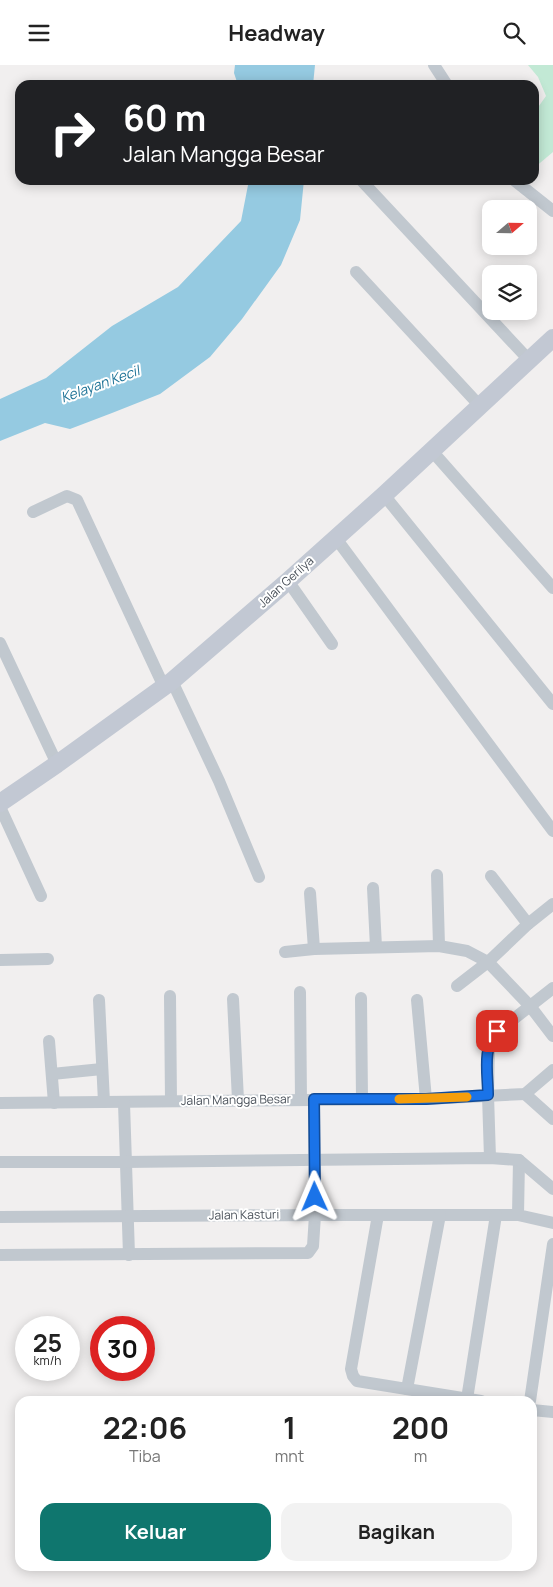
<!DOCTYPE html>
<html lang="id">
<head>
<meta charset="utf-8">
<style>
	body { margin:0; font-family:Manrope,sans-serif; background:#f2f2f2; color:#222; height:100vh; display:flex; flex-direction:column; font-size:19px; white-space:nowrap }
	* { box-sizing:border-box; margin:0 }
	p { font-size:16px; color:#767676 }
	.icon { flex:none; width:28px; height:28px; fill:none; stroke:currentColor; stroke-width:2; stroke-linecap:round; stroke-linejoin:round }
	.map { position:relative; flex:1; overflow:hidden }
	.details { position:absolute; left:15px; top:1331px; width:522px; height:175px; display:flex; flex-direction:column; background:#fff; border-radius:15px; box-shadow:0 2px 12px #0003 }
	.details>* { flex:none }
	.top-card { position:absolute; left:15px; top:15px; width:524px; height:105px; border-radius:15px; box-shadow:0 2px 12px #0003; background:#202124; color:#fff; overflow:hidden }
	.needle { width:32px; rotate:70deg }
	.buttons { position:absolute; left:482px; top:135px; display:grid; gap:10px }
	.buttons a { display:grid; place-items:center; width:55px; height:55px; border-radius:10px; background:#fff; box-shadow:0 2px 12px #0003; font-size:25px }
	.speed { position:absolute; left:15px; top:1251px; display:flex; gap:10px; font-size:25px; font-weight:700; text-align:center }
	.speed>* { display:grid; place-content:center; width:65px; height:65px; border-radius:50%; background:#fff; box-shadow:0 2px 12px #0003; line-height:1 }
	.speed small { font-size:12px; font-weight:400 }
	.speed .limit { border:8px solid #d22; background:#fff; color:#111 }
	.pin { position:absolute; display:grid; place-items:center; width:42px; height:42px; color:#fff; margin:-21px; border-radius:10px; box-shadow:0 2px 8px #0006 }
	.me { position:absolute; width:55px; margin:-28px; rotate:359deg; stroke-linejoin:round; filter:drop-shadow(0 0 4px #0008) }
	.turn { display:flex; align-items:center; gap:18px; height:105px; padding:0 25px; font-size:22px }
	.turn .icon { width:65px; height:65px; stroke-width:2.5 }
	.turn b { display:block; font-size:35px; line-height:42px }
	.eta { display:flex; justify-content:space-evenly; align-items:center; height:85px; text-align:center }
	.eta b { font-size:30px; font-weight:700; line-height:35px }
	.button { display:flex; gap:10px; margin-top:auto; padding:10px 25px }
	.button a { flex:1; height:58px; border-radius:15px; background:#0f766e; color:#fff; font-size:20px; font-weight:700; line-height:58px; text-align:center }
	.button a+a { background:#f2f2f2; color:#222 }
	header { display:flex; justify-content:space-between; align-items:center; height:65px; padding:0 25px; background:#fff; font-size:22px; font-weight:700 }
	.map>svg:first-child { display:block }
</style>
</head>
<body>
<header><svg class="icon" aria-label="menu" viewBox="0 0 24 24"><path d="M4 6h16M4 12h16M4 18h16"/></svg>Headway<svg class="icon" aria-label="search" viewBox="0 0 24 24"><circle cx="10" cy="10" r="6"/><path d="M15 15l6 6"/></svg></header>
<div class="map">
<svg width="553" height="1522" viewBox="0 0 553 1522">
	<rect width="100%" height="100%" fill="#f1efef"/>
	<polygon fill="#c2e9d5" points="528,0 553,0 553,87 534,103 534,48 546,31 538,12"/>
	<g fill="#95cae1">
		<polygon points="235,0 315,0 313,20 238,20 234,8"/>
		<polygon points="249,115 304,115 300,155 281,200 242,254 210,292 160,329 112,348 70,364 45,358 0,376 0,334 46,313 112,261 178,222 241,156"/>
	</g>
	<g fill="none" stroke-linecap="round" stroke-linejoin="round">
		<g stroke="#c1c8cf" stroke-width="12">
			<polyline points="434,0 447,20"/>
			<polyline points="361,115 529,295"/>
			<polyline points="514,115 553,146"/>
			<polyline points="356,207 480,341"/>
			<polyline points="432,386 553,523"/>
			<polyline points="384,430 553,639"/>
			<polyline points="33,447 67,431 77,435 164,622"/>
			<polyline points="335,472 553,766"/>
			<polyline points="288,516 332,579"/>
			<polyline points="0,578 57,699"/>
			<polyline points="172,616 219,716 259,812"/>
			<polyline points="0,742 41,831"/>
			<polyline points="437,810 439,881"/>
			<polyline points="491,811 528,859"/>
			<polyline points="373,823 376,882"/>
			<polyline points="310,828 314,884"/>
			<polyline points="285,887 314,884 439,881 467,886 488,897 530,941 553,971"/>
			<polyline points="0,895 48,894"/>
			<polyline points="457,921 488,897 528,859 553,839"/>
			<polyline points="300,927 301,1035"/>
			<polyline points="170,931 171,1036"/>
			<polyline points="361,933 362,1034"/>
			<polyline points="233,934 238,1035"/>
			<polyline points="99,935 104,1037"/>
			<polyline points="417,935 426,1034"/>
			<polyline points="49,976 54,1038"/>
			<polyline points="52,1009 102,1004"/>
			<polyline points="525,1029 553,1054"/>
			<polyline points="0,1038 426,1034 525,1029 553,1005"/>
			<polyline points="124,1038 129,1190"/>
			<polyline points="490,1093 488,1030 489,978 497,967 553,923"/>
			<polyline points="519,1095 518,1150 553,1158"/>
			<polyline points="0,1097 125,1097 490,1093 519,1095 553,1124"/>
			<polyline points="378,1150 351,1304 353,1311 357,1316 481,1336"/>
			<polyline points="0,1152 315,1150 518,1150"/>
			<polyline points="0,1190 308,1188 313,1181 315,1150 314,1034"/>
			<polyline points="407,1324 440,1150"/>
			<polyline points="467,1334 496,1150"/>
			<polyline points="530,1336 553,1179"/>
			<polyline points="532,1345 553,1347"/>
		</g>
		<polyline stroke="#c2c8d3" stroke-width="18" points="0,738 57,699 172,616 288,516 384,430 553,273"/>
	</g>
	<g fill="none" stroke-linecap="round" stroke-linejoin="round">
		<defs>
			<path id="route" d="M315,1132L314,1034H426L488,1030C488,1010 482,982 497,966"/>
		</defs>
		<use href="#route" stroke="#114b97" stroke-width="12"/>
		<use href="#route" stroke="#1a73e8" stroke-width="9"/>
		<polyline stroke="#f59e0b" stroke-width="9" points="399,1034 467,1032"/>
	</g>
	<g text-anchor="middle" stroke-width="4" stroke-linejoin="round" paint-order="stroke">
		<g font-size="12" fill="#495059" stroke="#fff">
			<text transform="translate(286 517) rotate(-42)" y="4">Jalan Gerilya</text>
			<text transform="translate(236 1035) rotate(-1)" y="4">Jalan Mangga Besar</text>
			<text transform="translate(244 1150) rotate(-1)" y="4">Jalan Kasturi</text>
		</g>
		<g font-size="14" font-style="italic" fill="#1e7397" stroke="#fff">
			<text transform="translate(100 319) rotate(-20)" y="5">Kelayan Kecil</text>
		</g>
	</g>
</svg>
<div class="buttons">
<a><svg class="needle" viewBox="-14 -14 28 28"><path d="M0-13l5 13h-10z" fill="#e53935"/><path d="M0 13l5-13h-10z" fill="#767676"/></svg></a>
<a><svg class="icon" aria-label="layers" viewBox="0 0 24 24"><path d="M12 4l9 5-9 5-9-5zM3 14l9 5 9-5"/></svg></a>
</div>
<div class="speed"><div>25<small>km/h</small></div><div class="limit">30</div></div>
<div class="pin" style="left:497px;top:966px;background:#d93025"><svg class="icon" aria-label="arrive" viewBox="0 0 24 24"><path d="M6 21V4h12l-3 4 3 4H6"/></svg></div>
<svg class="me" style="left:315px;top:1132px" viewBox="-20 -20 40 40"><path d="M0-17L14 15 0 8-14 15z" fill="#1a73e8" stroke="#fff" stroke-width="4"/></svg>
<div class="top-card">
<div class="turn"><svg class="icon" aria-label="right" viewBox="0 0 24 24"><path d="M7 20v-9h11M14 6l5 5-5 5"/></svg><div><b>60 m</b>Jalan Mangga Besar</div></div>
</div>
<section class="details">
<div class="eta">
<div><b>22:06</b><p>Tiba</p></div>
<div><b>1</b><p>mnt</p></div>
<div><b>200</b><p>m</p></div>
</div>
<div class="button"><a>Keluar</a><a>Bagikan</a></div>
</section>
</div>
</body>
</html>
